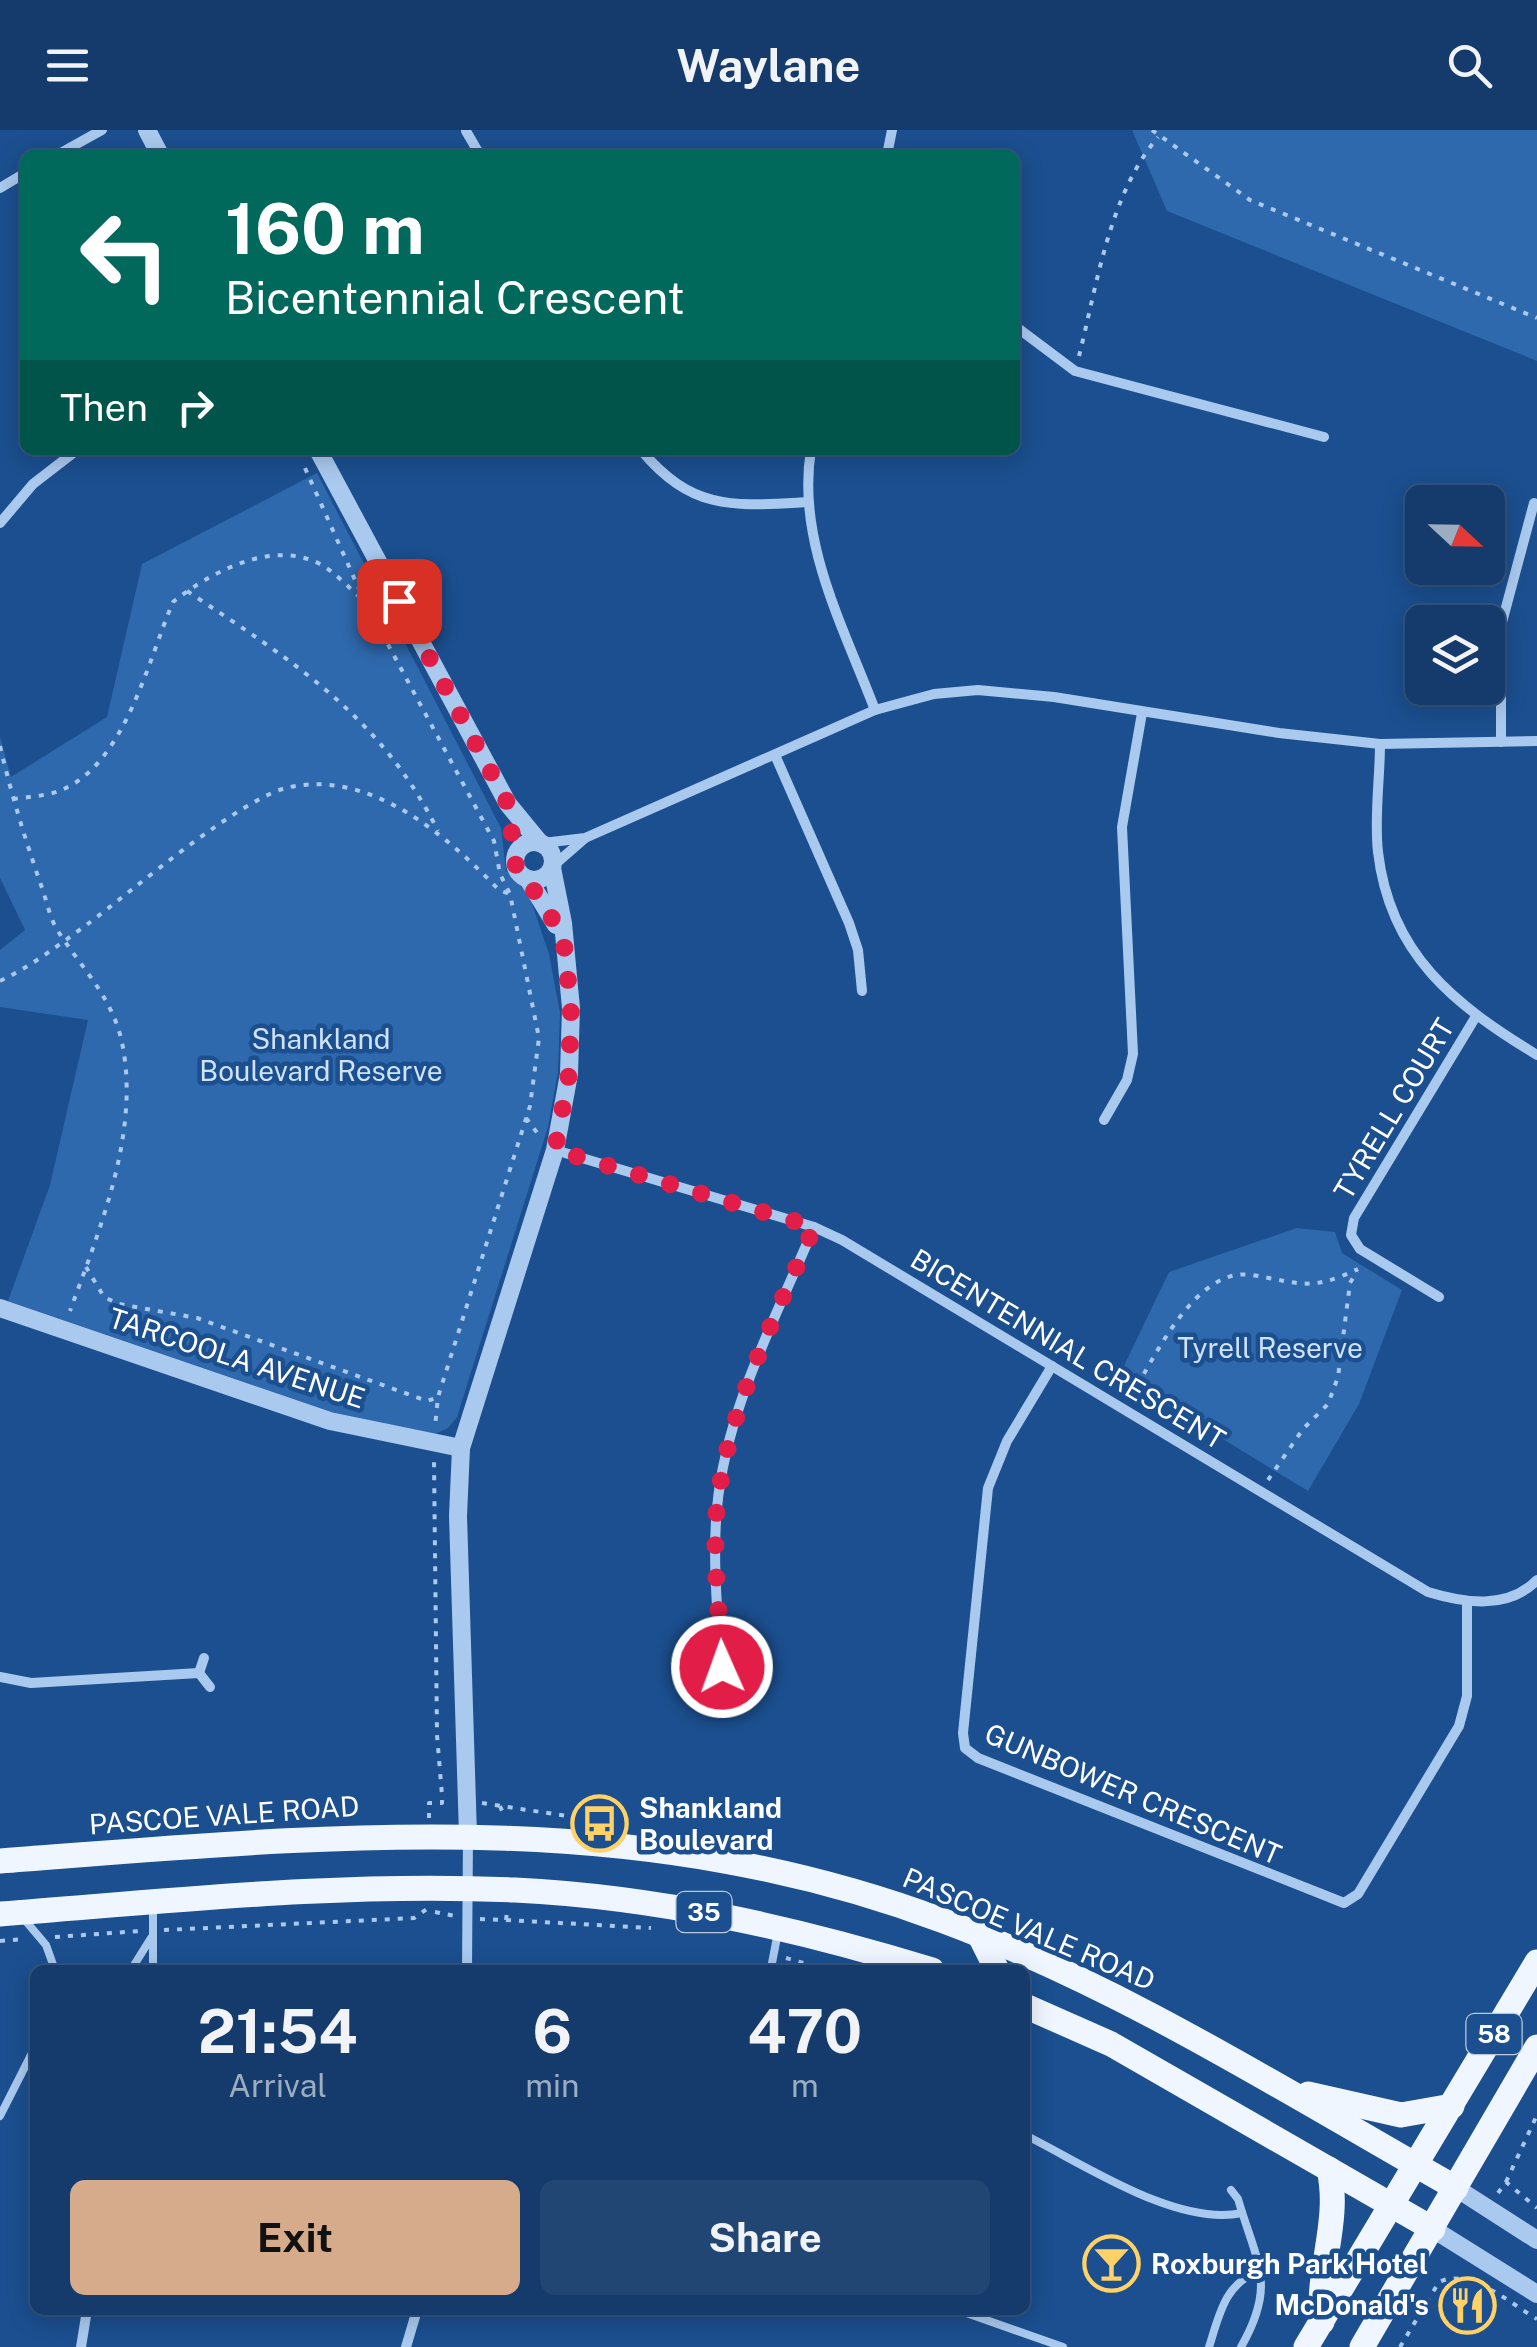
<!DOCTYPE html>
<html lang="en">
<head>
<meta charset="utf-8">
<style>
	body { margin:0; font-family:"Public Sans",sans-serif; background:#214673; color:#f1f3f6; height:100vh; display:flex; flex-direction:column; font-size:38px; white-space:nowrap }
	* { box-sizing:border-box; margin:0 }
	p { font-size:32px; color:#9dadc1 }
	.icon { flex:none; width:55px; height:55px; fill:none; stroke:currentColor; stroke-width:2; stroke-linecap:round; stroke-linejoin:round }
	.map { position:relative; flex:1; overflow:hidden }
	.side { position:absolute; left:30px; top:1835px; width:1000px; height:350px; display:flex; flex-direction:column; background:#143b6b; border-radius:15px; box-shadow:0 5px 25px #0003,0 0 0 2px #33557e }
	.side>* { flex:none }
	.banner { position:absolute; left:20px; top:20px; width:1000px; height:305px; border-radius:15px; box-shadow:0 5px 25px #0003,0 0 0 2px #33557e; background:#00695c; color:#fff; overflow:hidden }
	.needle { width:65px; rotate:112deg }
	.fabs { position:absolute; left:1405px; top:355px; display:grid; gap:20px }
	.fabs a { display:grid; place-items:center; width:100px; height:100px; border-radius:15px; background:#143b6b; box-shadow:0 5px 25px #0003,0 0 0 2px #33557e; font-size:50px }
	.pin { position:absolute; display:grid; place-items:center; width:85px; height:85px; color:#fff; margin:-42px; border-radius:20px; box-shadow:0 5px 15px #0006 }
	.me { position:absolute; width:110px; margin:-55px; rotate:358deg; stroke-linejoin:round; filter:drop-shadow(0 0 8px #0008) }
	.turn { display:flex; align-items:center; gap:35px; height:210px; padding:0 40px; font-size:45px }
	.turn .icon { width:130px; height:130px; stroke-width:2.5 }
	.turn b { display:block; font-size:70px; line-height:85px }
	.then { display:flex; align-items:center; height:95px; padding:0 40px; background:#0003; gap:20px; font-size:38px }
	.eta { display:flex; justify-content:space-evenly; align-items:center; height:170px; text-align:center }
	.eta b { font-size:60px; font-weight:700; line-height:70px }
	.button { display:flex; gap:20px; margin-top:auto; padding:20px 40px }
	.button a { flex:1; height:115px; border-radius:15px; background:#d6ab8b; color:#111; font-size:40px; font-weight:700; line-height:115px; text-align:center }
	.button a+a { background:#214673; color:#f1f3f6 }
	header { display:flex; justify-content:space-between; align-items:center; height:130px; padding:0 40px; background:#143b6b; font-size:45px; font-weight:700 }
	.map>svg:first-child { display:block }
</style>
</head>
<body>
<header><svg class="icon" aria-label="menu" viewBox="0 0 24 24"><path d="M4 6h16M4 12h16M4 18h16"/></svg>Waylane<svg class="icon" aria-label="search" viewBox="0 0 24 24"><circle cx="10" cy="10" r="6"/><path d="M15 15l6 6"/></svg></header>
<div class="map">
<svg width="1537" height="2217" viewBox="0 0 1537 2217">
	<rect width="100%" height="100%" fill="#1b4f8f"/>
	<g fill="#2e69ad">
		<polygon points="1132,0 1537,0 1537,231 1167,81"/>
		<polygon points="317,343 501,698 506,740 529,765 549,824 560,883 558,942 548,997 457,1287 448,1298 435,1304 332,1282 8,1171 50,1055 88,890 0,877 0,820 25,800 0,748 0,607 11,647 107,587 142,434"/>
		<polygon points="1297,1098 1335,1102 1342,1123 1402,1160 1359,1274 1308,1361 1119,1246 1169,1142"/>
	</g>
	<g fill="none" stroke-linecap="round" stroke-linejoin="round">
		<g stroke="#a9c9ee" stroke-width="4" stroke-dasharray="5 8" stroke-linecap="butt">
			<polyline points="1152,0 1250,70 1537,188"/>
			<path d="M1079,226C1097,155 1109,65 1158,7"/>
			<polyline points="305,338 364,470 494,711 500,744 510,764 539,908 530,976 438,1267 435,1297"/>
			<path d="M187,461C291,530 381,586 438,701"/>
			<path d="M0,616C11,663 25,709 41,755C46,768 49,785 56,798C79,835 110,864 121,908C142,999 100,1098 70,1181"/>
			<path d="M13,669C27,667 45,666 59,661C125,636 148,530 173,472C211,442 272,409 320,434C335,442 349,458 363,470"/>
			<path d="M0,851C32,836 60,814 89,793C133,760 243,666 290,657C372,640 447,706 499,760L510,764"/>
			<polyline points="526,988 538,1004"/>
			<polyline points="86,1137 104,1167 119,1174 197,1188 427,1271 436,1268"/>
			<path d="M1131,1266C1155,1227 1196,1136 1252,1145C1301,1153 1309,1162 1358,1139"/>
			<polyline points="1268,1350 1303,1299 1328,1274 1338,1247 1350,1153 1357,1141"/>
			<polyline points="482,1673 593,1690"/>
			<polyline points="500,1676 505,1688"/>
			<polyline points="429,1688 429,1673 442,1673 442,1665 437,1605 434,1331"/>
			<polyline points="435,1782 455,1786"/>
			<polyline points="480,1789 506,1790 507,1782"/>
			<polyline points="506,1790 651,1798"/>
			<polyline points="164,1800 414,1788 427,1779"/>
			<polyline points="55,1807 140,1801"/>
			<polyline points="0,1811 25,1809"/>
			<polyline points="786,1828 828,1840"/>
			<polyline points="1506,2052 1537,1985"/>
			<polyline points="1498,2063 1506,2052 1537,2078"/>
			<polyline points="1025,2112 1037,2116"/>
			<path d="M1400,2217L1439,2152C1470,2137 1511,2174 1537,2189"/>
		</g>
		<g stroke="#a9c9ee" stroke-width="8">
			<polyline points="153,1777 153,1840"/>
			<polyline points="24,1789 46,1815 55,1840"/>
			<polyline points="772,1833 778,1802"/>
			<polyline points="131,1840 151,1808"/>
			<polyline points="0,1986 35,1917"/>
			<path d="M1025,2005C1084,2034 1176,2097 1242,2083"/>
			<path d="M1231,2060L1238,2069C1257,2134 1277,2154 1241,2217"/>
			<polyline points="958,2180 1063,2217"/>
			<path d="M1209,2217C1219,2186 1225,2152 1259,2142"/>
		</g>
		<g stroke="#a9c9ee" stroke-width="10">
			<polyline points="466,1 480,25"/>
			<polyline points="57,25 102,0"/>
			<polyline points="887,25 892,0"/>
			<polyline points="0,58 25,43"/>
			<polyline points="1015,196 1075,241 1324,307"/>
			<path d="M641,320C693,382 735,376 808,372"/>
			<path d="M811,320C796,410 844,498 875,580"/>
			<polyline points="0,393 33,354 77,320"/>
			<polyline points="1501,612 1501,496 1534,373"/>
			<path d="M1380,614C1380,649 1374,687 1378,722C1390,825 1455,875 1537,925"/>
			<polyline points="775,625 849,793 858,820 862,861"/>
			<polyline points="543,713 585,708 875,580 934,564 978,560 1054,567 1279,603 1380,614 1537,611"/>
			<polyline points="553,736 584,709"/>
			<polyline points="1104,990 1127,950 1133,924 1122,697 1142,583"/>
			<path d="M555,1020L814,1097L842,1110L1428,1462C1464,1473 1508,1480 1537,1450"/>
			<polyline points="1439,1167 1360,1119 1351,1105 1354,1088 1475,888"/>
			<polyline points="1052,1236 1007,1311 988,1358 963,1603 965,1618 978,1628 1344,1773 1358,1764 1459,1596 1467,1566 1467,1473"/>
			<polyline points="199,1543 210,1557"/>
			<polyline points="199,1543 204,1528"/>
			<polyline points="0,1547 31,1553 199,1543"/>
			<path d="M723,1576C721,1512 711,1442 717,1378C726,1279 776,1188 814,1097"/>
			<polyline points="467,1840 468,1706"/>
			<polyline points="81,2217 87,2180"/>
			<polyline points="406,2217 417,2180"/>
		</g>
		<g stroke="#a9c9ee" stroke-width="18">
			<polyline points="147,0 160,25"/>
			<polyline points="318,320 508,674 540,713"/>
			<circle cx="534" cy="731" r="19"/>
			<polyline points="528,749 556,795"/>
			<polyline points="0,1178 330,1291 461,1318"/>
			<polyline points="468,1705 458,1386 461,1318 555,1020 569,944 571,878 563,793 552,738"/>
			<polyline points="1456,2058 1537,2110"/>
			<polyline points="1433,2099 1537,2164"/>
		</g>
		<g stroke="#f0f6ff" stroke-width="25">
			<path d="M0,1731C328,1706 628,1673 944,1791C1126,1859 1288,1963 1456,2058"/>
			<path d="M0,1784C171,1771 343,1752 515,1760C658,1767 796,1798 932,1840"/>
			<polyline points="980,1806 997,1840"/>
			<polyline points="1025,1876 1111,1914 1433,2099"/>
			<polyline points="1308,1964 1401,1985 1452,1976"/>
			<path d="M1322,2192C1316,2141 1341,2092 1329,2039"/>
			<polyline points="1306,2217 1537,1832"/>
			<polyline points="1362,2217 1537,1917"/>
		</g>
	</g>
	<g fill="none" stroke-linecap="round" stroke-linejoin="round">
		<path stroke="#e11d48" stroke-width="18" stroke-dasharray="0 32.4" d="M399,471L508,674L516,737L547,778L564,814L571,878L569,944L555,1020L814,1097C775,1188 728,1278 717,1377C712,1429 720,1485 722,1537"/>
	</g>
	<defs>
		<symbol id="bus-ring" viewBox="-11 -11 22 22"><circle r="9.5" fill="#1b4f8f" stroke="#ffd166" stroke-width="1.5"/><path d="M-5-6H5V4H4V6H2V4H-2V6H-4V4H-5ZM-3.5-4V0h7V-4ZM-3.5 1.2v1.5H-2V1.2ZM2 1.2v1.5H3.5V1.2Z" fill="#ffd166"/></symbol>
		<symbol id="bar-ring" viewBox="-11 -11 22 22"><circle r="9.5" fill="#1b4f8f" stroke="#ffd166" stroke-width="1.5"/><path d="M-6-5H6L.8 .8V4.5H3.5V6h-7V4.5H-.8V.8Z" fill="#ffd166"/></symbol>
		<symbol id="restaurant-ring" viewBox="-11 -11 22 22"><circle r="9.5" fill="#1b4f8f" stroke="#ffd166" stroke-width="1.5"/><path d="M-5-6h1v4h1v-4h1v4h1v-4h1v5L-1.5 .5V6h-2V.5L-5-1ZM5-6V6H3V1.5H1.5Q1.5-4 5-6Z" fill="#ffd166"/></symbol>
	</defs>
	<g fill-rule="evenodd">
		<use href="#bus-ring" x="568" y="1662" width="63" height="63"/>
		<use href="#bar-ring" x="1080" y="2102" width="63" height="63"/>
		<use href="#restaurant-ring" x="1436" y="2144" width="63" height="63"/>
	</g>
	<g text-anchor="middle" stroke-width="9" stroke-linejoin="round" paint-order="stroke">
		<g fill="#1b4f8f" stroke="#bbcadd" stroke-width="2.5">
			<rect x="676.5" y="1762" width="55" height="40" rx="8"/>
			<rect x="1466.5" y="1884" width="55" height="40" rx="8"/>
		</g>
		<g font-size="25" font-weight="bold" fill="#fff">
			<text x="704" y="1791">35</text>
			<text x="1494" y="1913">58</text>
		</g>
		<g font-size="28" fill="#cfe3fa" stroke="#1b4f8f">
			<text x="321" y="919">Shankland<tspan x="321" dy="32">Boulevard Reserve</tspan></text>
			<text x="1270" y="1228">Tyrell Reserve</text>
		</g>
		<g font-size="28" fill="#fff" stroke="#1b4f8f">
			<text transform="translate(1394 979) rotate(-59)" y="10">TYRELL COURT</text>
			<text transform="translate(1068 1219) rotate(31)" y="10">BICENTENNIAL CRESCENT</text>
			<text transform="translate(237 1228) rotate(18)" y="10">TARCOOLA AVENUE</text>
			<text transform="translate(1133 1664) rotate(23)" y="10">GUNBOWER CRESCENT</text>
			<text transform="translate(224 1685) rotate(-4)" y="10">PASCOE VALE ROAD</text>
			<text transform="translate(1029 1799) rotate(23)" y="10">PASCOE VALE ROAD</text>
		</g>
		<g font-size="28" font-weight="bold" fill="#fff" stroke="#1b4f8f" text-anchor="start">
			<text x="639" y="1688">Shankland<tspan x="639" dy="32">Boulevard</tspan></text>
			<text x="1151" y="2144">Roxburgh Park Hotel</text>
			<text x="1429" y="2185" text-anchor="end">McDonald's</text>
		</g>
	</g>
</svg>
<div class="fabs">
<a><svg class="needle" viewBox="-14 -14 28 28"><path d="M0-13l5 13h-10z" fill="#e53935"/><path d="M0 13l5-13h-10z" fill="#9dadc1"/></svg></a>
<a><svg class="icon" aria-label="layers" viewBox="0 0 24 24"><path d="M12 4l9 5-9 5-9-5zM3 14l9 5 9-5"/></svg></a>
</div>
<div class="pin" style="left:399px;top:471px;background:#d93025"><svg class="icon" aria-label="arrive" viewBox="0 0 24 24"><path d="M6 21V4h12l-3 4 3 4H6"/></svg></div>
<svg class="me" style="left:722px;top:1537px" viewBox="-20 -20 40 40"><circle r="17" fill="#e11d48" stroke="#fff" stroke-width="3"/><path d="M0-11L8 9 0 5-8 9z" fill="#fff"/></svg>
<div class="banner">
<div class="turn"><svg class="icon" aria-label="left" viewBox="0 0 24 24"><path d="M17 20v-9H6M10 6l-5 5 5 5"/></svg><div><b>160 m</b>Bicentennial Crescent</div></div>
<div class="then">Then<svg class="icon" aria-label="right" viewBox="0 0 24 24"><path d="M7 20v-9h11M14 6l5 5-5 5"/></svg></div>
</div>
<section class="side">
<div class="eta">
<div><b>21:54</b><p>Arrival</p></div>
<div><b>6</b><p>min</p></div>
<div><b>470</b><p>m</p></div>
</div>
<div class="button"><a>Exit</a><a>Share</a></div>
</section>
</div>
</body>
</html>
